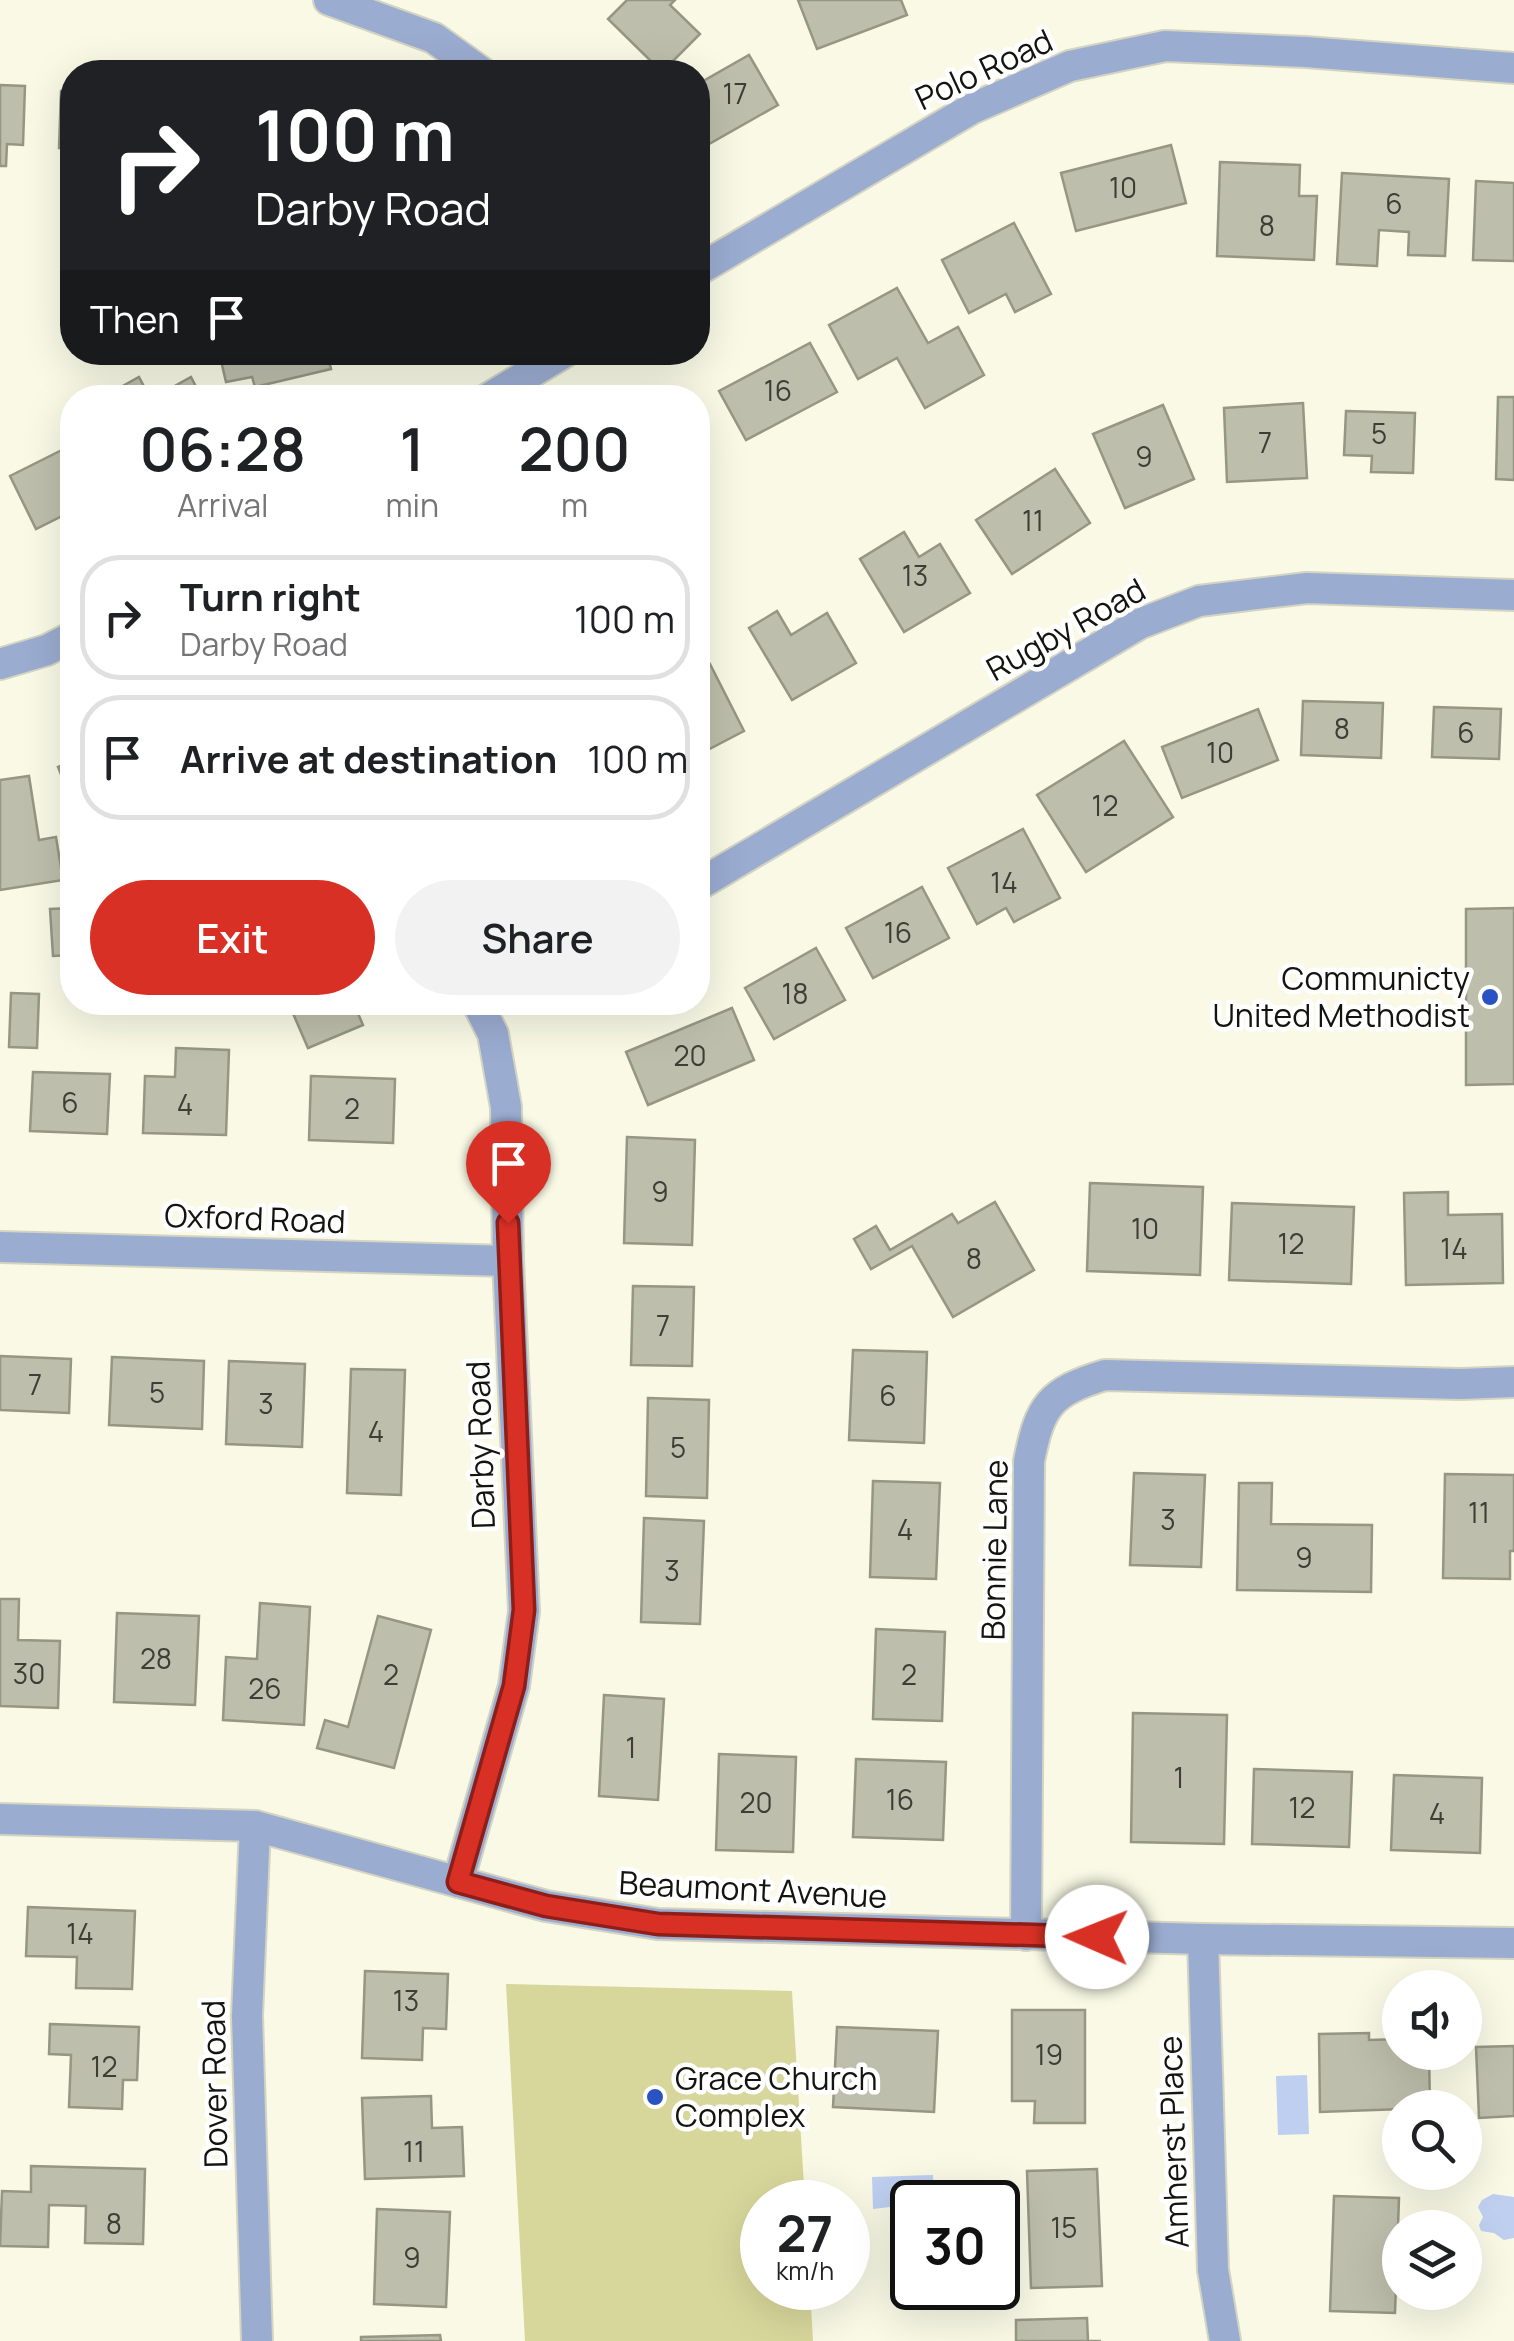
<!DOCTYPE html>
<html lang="en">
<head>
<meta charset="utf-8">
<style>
	body { margin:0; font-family:Manrope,sans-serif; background:#f2f2f2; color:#202124; height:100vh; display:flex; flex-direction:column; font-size:38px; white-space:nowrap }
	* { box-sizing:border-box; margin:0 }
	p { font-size:32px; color:#757577 }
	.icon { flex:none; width:55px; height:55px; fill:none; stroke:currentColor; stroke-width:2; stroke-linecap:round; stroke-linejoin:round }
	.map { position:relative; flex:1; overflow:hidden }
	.drawer { position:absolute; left:60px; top:385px; width:650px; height:630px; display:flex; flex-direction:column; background:#fff; border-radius:40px; box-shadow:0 10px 40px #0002 }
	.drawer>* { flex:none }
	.hud { position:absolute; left:60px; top:60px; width:650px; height:305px; border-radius:40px; box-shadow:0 10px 40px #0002; background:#202124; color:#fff; overflow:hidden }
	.controls { position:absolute; left:1382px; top:1970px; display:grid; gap:20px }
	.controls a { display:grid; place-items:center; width:100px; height:100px; border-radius:50%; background:#fff; box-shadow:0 10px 40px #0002; font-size:50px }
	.speed { position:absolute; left:740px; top:2180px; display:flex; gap:20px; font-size:50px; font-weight:700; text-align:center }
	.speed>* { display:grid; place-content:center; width:130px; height:130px; border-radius:50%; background:#fff; box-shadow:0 10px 40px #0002; line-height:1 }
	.speed small { font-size:25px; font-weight:400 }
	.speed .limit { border:5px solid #111; border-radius:15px; background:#fff; color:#111 }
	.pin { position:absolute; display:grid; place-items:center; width:85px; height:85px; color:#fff; margin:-102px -42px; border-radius:50% 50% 50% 0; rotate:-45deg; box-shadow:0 0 10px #0007 }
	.pin .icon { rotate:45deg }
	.me { position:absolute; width:110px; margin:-55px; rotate:271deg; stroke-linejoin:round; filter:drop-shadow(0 0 8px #0008) }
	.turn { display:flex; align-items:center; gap:35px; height:210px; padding:0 30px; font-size:45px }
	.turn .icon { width:130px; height:130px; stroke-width:2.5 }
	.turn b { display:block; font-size:70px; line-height:85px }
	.then { display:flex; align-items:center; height:95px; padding:0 30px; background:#0003; gap:20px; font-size:38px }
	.eta { display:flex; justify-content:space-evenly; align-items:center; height:170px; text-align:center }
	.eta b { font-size:60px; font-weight:600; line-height:70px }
	.action { display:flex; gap:20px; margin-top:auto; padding:20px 30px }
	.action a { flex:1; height:115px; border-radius:60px; background:#d93025; color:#fff; font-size:40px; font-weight:600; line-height:115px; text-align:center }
	.action a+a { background:#f2f2f2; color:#202124 }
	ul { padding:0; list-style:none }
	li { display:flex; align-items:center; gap:30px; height:125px; margin:0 20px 15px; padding:0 10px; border:5px solid #e0e0e0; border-radius:40px }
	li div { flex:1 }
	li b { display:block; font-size:38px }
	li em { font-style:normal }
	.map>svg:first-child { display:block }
</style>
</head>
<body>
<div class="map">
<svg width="1514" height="2341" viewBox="0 0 1514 2341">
	<rect width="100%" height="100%" fill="#f9f9e6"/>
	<polygon fill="#d8d79b" points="506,1984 792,1991 805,2202 762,2202 762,2288 810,2288 813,2341 525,2341"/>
	<g fill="#becff0">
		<polygon points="1307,2075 1309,2134 1278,2135 1276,2076"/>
		<polygon points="933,2175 934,2202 873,2209 872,2177"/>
		<polygon points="1493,2194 1514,2197 1514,2238 1504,2240 1494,2233 1481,2231 1479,2225 1483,2217 1478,2207 1482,2200"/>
	</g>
	<g fill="#bebeac" stroke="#969684" stroke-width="2.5">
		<polygon points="627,0 675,0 670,5 700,34 662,72 608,19"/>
		<polygon points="798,0 901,0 907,15 817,49"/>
		<polygon points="749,55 778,105 709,144 698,124 698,84"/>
		<polygon points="0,85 25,86 23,145 7,144 6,166 0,166"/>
		<polygon points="61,91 72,92 72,149 59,148"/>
		<polygon points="1171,145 1186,203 1076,231 1061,173"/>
		<polygon points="1220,162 1300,165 1299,196 1317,196 1314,260 1217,256"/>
		<polygon points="1342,173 1449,179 1445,256 1408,255 1409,232 1379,230 1377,266 1337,264"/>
		<polygon points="1476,181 1514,183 1514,261 1473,260"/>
		<polygon points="1014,223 1051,294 1015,312 1006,294 969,313 942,260"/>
		<polygon points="897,288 928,343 958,327 984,375 925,408 897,358 858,379 829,325"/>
		<polygon points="810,343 837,392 746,440 719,391"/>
		<polygon points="219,352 327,352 331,369 255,387 252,377 226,382"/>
		<polygon points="139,377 150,398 101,398"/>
		<polygon points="191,377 202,398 153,398"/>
		<polygon points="1498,397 1514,397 1514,480 1496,479"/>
		<polygon points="1303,403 1307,478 1227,482 1224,408"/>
		<polygon points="1163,405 1194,479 1125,508 1093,434"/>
		<polygon points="1346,411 1415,413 1413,473 1371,472 1372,456 1344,455"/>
		<polygon points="72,445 72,511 36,529 10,476"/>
		<polygon points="1055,469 1090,523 1012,574 976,520"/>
		<polygon points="904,532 919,557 940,544 970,593 904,632 860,559"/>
		<polygon points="777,611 791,635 827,613 856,663 792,700 749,628"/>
		<polygon points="710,664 744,731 698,755 698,671"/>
		<polygon points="1303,701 1383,703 1381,758 1301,755"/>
		<polygon points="1434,707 1501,709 1499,759 1432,757"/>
		<polygon points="1258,709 1278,760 1182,798 1162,747"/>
		<polygon points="1124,741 1173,817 1086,872 1037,795"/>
		<polygon points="72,761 72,802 58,767"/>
		<polygon points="29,776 39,840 56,837 63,880 0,890 0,780"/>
		<polygon points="1023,829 1060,898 1014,922 1006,908 977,924 948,868"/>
		<polygon points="922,887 949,938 873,978 846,928"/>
		<polygon points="72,908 72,955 53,956 50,909"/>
		<polygon points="1514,908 1514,1084 1466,1085 1466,909"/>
		<polygon points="816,948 845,1000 774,1039 745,988"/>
		<polygon points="11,993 39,994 37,1048 9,1047"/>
		<polygon points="288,1002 353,1002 363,1025 308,1048"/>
		<polygon points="732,1008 754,1060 648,1105 626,1052"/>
		<polygon points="176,1048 229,1050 226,1135 143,1133 145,1076 175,1077"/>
		<polygon points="33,1072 110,1074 107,1134 30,1131"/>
		<polygon points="311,1076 395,1079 393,1143 309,1140"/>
		<polygon points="627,1137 695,1140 692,1245 624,1243"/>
		<polygon points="1090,1183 1203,1187 1200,1275 1087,1271"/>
		<polygon points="1448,1192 1448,1215 1502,1214 1503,1283 1406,1285 1404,1193"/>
		<polygon points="995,1202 1034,1270 953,1317 912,1246 871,1269 854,1239 876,1226 890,1250 952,1214 958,1223"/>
		<polygon points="1232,1203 1354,1207 1351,1284 1229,1280"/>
		<polygon points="633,1286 694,1287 692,1366 631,1365"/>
		<polygon points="853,1350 927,1352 924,1443 849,1440"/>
		<polygon points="0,1356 71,1359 69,1413 0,1410"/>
		<polygon points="112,1357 204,1361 202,1429 109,1425"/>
		<polygon points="229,1361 305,1364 302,1447 226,1444"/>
		<polygon points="351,1369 405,1370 401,1495 347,1493"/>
		<polygon points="648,1398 709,1400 707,1498 646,1496"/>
		<polygon points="1134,1473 1205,1475 1201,1567 1130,1565"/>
		<polygon points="1445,1474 1514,1475 1514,1551 1510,1551 1510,1579 1443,1578"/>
		<polygon points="873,1481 940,1483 936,1579 870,1577"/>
		<polygon points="1239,1483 1272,1483 1271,1524 1372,1525 1371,1592 1237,1590"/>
		<polygon points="644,1518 704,1521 700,1624 641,1622"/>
		<polygon points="0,1599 19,1599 18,1640 60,1641 58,1708 0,1706"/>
		<polygon points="260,1603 310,1607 304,1725 223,1720 226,1657 257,1659"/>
		<polygon points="117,1613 199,1616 195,1705 114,1702"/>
		<polygon points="378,1616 431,1630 394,1768 317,1748 325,1720 348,1727"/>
		<polygon points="876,1629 945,1632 942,1721 873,1719"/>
		<polygon points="604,1695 664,1699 658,1800 599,1796"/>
		<polygon points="1133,1713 1227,1715 1224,1844 1131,1842"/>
		<polygon points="719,1754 796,1757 793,1852 716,1850"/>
		<polygon points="856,1759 946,1762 943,1840 853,1837"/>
		<polygon points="1254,1769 1352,1772 1349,1847 1252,1844"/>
		<polygon points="1394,1775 1482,1778 1480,1853 1391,1850"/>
		<polygon points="28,1907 135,1911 132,1989 76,1988 77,1957 26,1956"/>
		<polygon points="365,1971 448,1974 446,2029 423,2028 422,2060 362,2058"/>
		<polygon points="1012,2010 1085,2010 1085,2123 1034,2123 1035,2101 1012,2101"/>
		<polygon points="50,2024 139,2027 137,2080 123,2080 122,2109 69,2107 71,2055 49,2054"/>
		<polygon points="837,2027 938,2031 934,2112 833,2107"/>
		<polygon points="1369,2033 1369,2040 1400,2039 1400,2052 1429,2052 1430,2108 1320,2112 1319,2034"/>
		<polygon points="1514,2046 1514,2116 1479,2118 1476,2047"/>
		<polygon points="431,2096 432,2128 462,2127 464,2176 365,2179 362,2098"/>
		<polygon points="31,2166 145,2169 143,2244 85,2243 86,2206 49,2205 48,2247 0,2246 2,2191 31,2192"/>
		<polygon points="1097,2169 1102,2286 1031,2288 1027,2171"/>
		<polygon points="1334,2196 1399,2198 1395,2313 1330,2311"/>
		<polygon points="377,2209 450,2212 446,2307 374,2304"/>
		<polygon points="1087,2318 1088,2341 1101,2341 1016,2341 1016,2320"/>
		<polygon points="440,2335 441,2341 361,2341 361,2337"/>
	</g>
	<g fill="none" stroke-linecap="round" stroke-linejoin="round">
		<defs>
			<g id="minor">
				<polyline points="329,0 434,38 481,72"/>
				<polyline points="698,270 971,109 1070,66 1165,46 1306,52 1514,68"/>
				<polyline points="489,398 565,352"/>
				<polyline points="0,664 47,650 72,637"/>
				<polyline points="698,885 1139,624 1199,601 1307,588 1514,595"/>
				<polyline points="0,1247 508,1261"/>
				<polyline points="0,1819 255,1826 546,1906 658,1924 1203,1939 1514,1943"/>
				<polyline points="255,1826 247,2016 257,2341"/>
				<polyline points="458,1882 514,1686 524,1611 508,1261 506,1107 493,1034 477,1002"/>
				<path d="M1026,1935L1029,1461C1040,1406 1049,1392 1105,1375L1461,1384L1514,1382"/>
				<polyline points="1203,1939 1213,2270 1225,2341"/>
			</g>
		</defs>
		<use href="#minor" stroke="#d4d4c3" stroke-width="34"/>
		<use href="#minor" stroke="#9aacd0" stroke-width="30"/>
	</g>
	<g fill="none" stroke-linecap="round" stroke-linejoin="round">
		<defs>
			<polyline id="route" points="508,1223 524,1610 514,1686 458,1882 546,1906 658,1924 1097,1937"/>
		</defs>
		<use href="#route" stroke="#8d1f18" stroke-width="25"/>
		<use href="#route" stroke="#d93025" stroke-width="18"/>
	</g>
	<g fill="#2953c2" stroke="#fff" stroke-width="4">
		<circle cx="1490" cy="997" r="10"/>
		<circle cx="655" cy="2097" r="10"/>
	</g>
	<g text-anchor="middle" stroke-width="9" stroke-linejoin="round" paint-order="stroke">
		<g font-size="28" fill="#3e3e36">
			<text x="735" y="104">17</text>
			<text x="1123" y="198">10</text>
			<text x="1394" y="214">6</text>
			<text x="1267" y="236">8</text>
			<text x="778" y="401">16</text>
			<text x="1379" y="444">5</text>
			<text x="1265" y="453">7</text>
			<text x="1144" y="467">9</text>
			<text x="1033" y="531">11</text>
			<text x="915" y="586">13</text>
			<text x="1342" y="739">8</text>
			<text x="1466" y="743">6</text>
			<text x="1220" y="763">10</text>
			<text x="1105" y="816">12</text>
			<text x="1004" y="893">14</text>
			<text x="898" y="943">16</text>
			<text x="795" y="1004">18</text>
			<text x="690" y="1066">20</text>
			<text x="70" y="1113">6</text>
			<text x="185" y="1115">4</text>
			<text x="352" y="1119">2</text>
			<text x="660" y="1202">9</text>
			<text x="1145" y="1239">10</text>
			<text x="1291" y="1254">12</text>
			<text x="1454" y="1259">14</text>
			<text x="974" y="1269">8</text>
			<text x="663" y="1336">7</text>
			<text x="35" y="1395">7</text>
			<text x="157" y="1403">5</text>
			<text x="888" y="1406">6</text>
			<text x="266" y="1414">3</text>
			<text x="376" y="1442">4</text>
			<text x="678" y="1458">5</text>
			<text x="1479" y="1523">11</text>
			<text x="1168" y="1530">3</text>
			<text x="905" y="1540">4</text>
			<text x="1304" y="1568">9</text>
			<text x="672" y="1581">3</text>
			<text x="156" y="1669">28</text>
			<text x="29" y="1684">30</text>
			<text x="391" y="1685">2</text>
			<text x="909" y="1685">2</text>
			<text x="265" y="1699">26</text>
			<text x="631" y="1758">1</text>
			<text x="1179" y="1788">1</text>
			<text x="900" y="1810">16</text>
			<text x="756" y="1813">20</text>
			<text x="1302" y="1818">12</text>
			<text x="1437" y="1824">4</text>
			<text x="80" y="1944">14</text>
			<text x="406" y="2011">13</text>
			<text x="1049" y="2065">19</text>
			<text x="104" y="2077">12</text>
			<text x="414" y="2162">11</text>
			<text x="114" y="2234">8</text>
			<text x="1064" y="2238">15</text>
			<text x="412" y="2268">9</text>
		</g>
		<g font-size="32" fill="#14140e" stroke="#fff">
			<text transform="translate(984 70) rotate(-25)" y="11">Polo Road</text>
			<text transform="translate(1066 630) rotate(-29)" y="11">Rugby Road</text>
			<text transform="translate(255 1219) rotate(2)" y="11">Oxford Road</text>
			<text transform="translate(481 1445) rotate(-92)" y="11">Darby Road</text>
			<text transform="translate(995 1550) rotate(-89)" y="11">Bonnie Lane</text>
			<text transform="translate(753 1890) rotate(3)" y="11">Beaumont Avenue</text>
			<text transform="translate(215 2084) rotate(-91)" y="11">Dover Road</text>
			<text transform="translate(1174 2142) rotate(-92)" y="11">Amherst Place</text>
		</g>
		<g font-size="32" fill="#14140e" stroke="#fff" text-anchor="end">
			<text x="1470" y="990">Communicty<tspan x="1470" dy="37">United Methodist</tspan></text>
			<text x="675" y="2090" text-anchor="start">Grace Church<tspan x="675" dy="37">Complex</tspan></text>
		</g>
	</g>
</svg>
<div class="controls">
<a><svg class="icon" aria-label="sound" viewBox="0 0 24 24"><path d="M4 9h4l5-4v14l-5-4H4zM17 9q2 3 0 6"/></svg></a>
<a><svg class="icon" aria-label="search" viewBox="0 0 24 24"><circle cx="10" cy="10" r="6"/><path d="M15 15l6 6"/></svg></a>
<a><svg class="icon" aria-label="layers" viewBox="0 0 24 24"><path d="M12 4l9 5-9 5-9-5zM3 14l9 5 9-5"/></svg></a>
</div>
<div class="speed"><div>27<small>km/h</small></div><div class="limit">30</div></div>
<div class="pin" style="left:508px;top:1223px;background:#d93025"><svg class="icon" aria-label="arrive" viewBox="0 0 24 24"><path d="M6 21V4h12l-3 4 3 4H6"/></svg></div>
<svg class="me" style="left:1097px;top:1937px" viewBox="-20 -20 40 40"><circle r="19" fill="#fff"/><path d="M0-13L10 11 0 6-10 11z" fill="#d93025"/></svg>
<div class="hud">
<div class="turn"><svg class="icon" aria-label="right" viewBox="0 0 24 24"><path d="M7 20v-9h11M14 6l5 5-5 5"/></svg><div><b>100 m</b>Darby Road</div></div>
<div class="then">Then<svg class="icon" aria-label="arrive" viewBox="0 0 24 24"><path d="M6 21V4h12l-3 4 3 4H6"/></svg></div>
</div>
<section class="drawer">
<div class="eta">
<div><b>06:28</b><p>Arrival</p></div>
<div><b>1</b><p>min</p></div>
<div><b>200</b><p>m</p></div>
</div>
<ul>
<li><svg class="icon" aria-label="right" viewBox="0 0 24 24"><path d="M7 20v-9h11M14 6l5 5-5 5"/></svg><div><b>Turn right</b><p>Darby Road</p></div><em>100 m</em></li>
<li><svg class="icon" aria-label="arrive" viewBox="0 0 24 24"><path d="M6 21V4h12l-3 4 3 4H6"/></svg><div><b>Arrive at destination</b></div><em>100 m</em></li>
</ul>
<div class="action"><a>Exit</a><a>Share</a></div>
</section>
</div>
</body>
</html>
